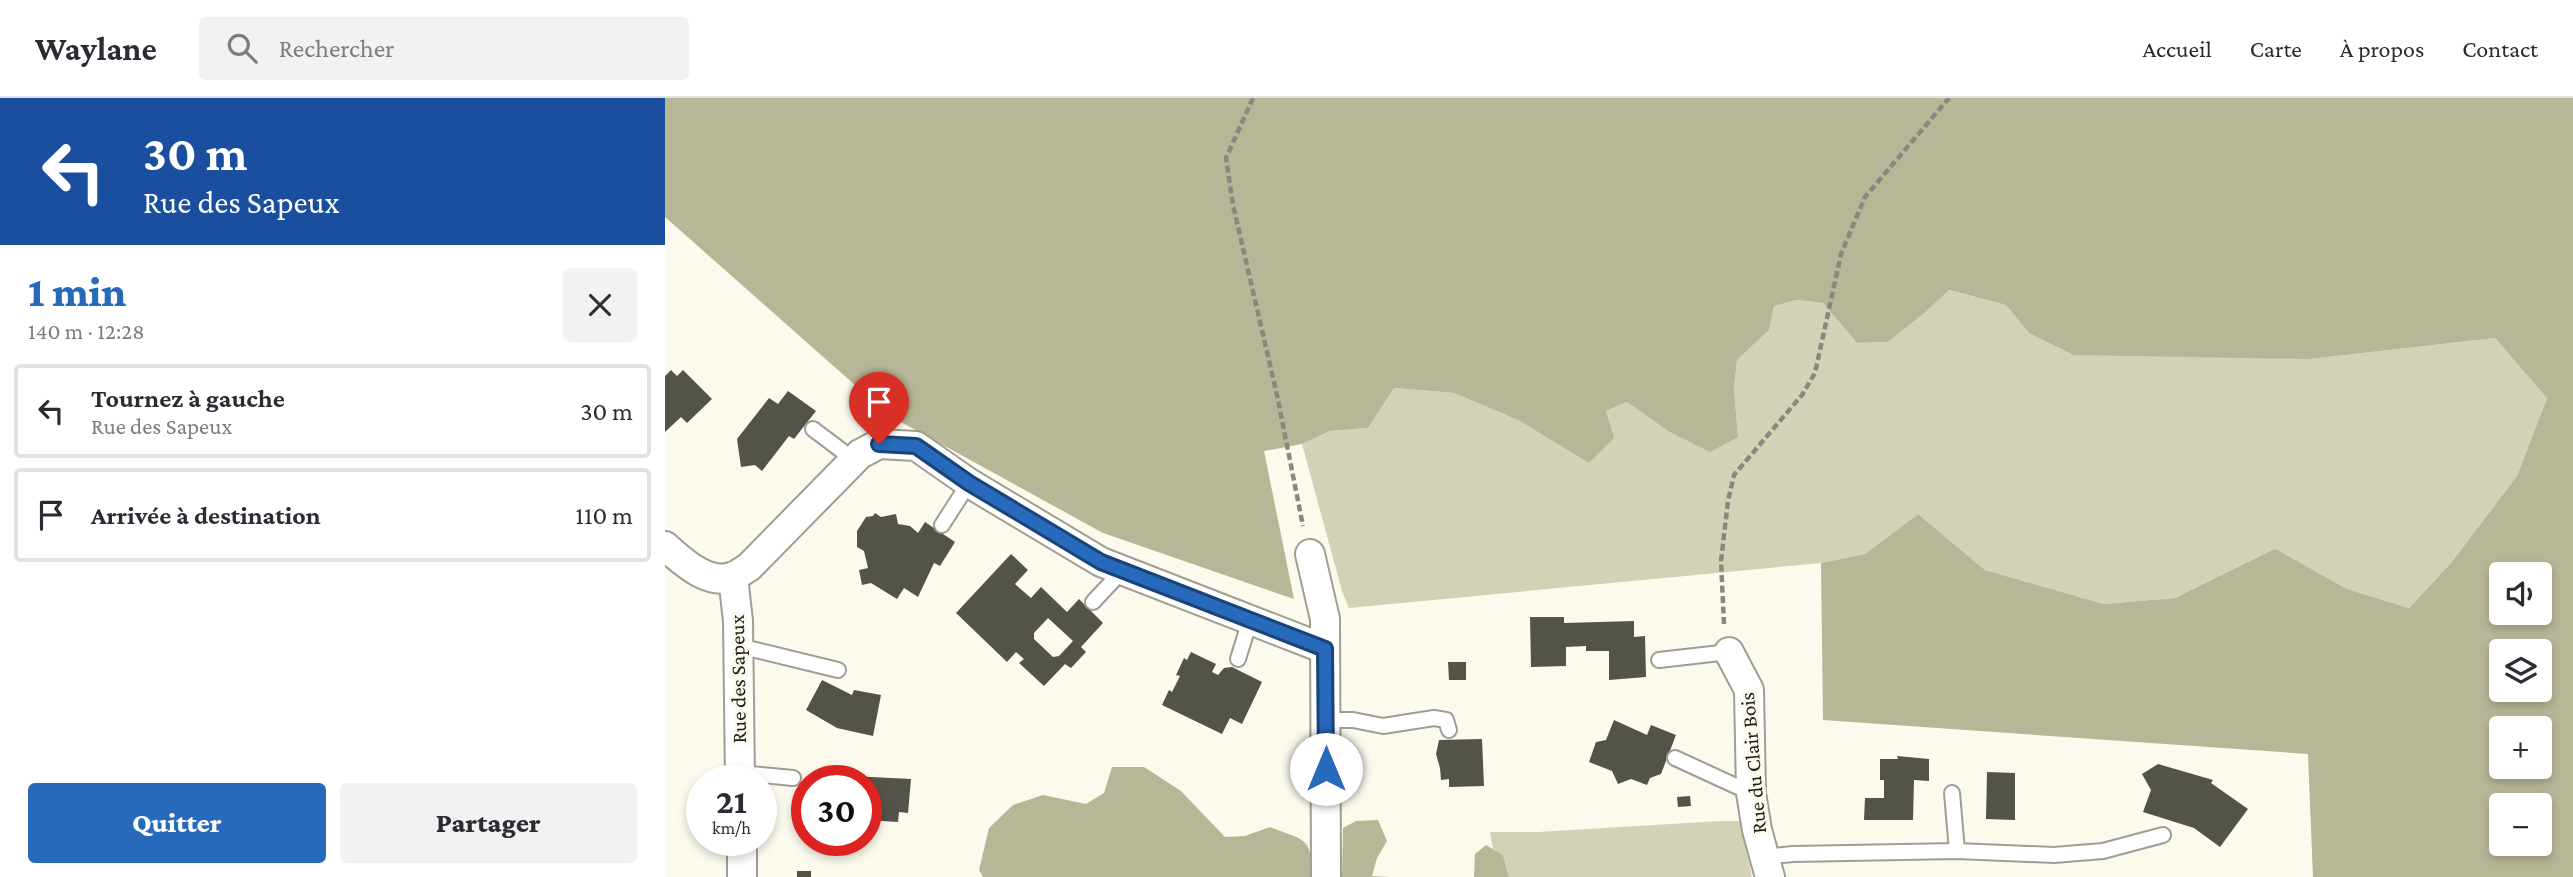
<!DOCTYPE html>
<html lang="fr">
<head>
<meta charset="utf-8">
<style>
	body { margin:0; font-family:"Crimson Pro",serif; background:#f2f2f3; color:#2b2b33; height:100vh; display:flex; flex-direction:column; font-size:26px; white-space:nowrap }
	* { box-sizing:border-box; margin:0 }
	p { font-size:23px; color:#7c7c81 }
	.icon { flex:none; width:38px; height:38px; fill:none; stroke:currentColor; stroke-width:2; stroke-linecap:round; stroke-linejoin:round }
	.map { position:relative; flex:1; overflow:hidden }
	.drawer { display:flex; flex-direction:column; background:#fff; width:665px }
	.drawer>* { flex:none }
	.hud { background:#1a4fa0; color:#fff; overflow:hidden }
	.fabs { position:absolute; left:1824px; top:464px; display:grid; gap:14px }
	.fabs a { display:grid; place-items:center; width:63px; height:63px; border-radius:7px; background:#fff; box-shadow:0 4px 10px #0003; font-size:35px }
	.speed { position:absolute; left:21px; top:667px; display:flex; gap:14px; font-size:35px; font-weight:700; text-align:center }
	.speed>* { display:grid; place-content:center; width:91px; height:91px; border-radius:50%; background:#fff; box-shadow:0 4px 10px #0003; line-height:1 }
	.speed small { font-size:18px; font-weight:400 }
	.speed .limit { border:10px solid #d22; background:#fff; color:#111 }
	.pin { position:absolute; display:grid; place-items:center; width:60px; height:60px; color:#fff; margin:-72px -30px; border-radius:50% 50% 50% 0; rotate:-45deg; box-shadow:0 0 7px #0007 }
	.pin .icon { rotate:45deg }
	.me { position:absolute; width:77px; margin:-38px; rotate:0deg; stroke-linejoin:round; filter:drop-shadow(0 0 5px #0008) }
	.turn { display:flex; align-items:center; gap:24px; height:147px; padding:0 28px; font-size:32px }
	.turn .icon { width:91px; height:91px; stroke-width:2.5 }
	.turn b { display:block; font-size:49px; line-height:60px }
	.round { display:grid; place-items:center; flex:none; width:74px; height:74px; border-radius:7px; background:#f2f2f3 }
	.summary { display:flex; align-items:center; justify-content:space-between; height:119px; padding:0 28px }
	h1 { font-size:42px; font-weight:800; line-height:52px; color:#2769ba }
	.action { display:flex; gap:14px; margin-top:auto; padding:14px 28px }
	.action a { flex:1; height:80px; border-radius:7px; background:#2769ba; color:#fff; font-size:28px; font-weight:800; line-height:80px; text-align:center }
	.action a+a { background:#f2f2f3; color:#2b2b33 }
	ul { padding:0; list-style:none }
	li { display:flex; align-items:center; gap:21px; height:94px; margin:0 14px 10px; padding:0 14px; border:4px solid #e1e1e2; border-radius:7px }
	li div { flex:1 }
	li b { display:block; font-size:26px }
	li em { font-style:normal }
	header { display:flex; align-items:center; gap:42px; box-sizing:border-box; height:98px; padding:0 35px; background:#fff; border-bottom:2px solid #e1e1e2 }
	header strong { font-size:33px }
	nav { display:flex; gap:38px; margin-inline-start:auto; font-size:24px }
	.search { width:490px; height:63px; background:#f2f2f3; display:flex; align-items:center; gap:18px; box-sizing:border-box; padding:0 24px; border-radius:7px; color:#7c7c81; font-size:26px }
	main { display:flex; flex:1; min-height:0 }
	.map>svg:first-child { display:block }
</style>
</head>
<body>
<header>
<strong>Waylane</strong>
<div class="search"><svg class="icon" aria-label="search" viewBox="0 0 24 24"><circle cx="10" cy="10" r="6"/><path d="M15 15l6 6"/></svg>Rechercher</div>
<nav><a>Accueil</a><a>Carte</a><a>À propos</a><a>Contact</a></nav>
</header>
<main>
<section class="drawer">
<div class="hud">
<div class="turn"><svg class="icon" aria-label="left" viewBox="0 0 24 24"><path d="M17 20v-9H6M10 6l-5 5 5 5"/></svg><div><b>30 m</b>Rue des Sapeux</div></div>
</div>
<div class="summary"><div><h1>1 min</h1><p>140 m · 12:28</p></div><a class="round"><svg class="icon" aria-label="close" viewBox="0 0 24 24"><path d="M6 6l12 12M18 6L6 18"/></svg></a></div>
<ul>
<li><svg class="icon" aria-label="left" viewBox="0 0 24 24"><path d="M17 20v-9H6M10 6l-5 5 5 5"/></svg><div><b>Tournez à gauche</b><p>Rue des Sapeux</p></div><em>30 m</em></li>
<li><svg class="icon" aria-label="arrive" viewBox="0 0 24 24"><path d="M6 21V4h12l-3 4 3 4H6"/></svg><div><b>Arrivée à destination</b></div><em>110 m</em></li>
</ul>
<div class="action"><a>Quitter</a><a>Partager</a></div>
</section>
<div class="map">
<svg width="1908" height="779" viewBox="0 0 1908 779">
	<rect width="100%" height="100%" fill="#fbfaed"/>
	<g fill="#d3d2b7">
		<polygon points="1283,192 1341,207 1364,235 1645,261 1830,240 1882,300 1852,378 1786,465 1744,510 1682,491 1610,452 1510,500 1439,506 1320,472 1253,416 1200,456 1156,465 684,510 677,493 637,346 665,333 703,330 729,290 789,295 855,323 924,364 941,313 962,304 1003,333 1073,339 1069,291 1072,262 1104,232 1109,208 1132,202 1158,205 1192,245 1223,244 1257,217"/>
		<polygon points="1055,723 1076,723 1087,779 844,779 838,757 828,751 825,734 873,734"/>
	</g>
	<g fill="#b7b697" fill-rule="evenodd">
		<path d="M0,0H1908V779H1648L1643,656L1158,622L1156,465L1200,456L1253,416L1320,472L1439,506L1510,500L1610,451L1682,491L1744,510L1786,465L1852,378L1882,300L1830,240L1645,261L1409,257L1364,235L1341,207L1284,192L1257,217L1223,244L1192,245L1158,205L1132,202L1109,208L1104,232L1072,262L1069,291L1073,339L1045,354L1003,333L962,304L941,313L949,340L924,365L855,323L789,295L729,290L703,330L665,333L637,346L599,353L629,501L438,435L225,318L0,119ZM1874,476V514H1836V476ZM1874,553V592H1836V553ZM1874,630V668H1836V630ZM1874,707V746H1836V707Z"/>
		<path d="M447,669H479L516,693L560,739L580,738L605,729C640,743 647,738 647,779H318L314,772L324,730L348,707L378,697L421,706L439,695Z"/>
		<polygon points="713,722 722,743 712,760 707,778 725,779 677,779 678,730 691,723"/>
		<polygon points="821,747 838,757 844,779 809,779 810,756"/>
	</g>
	<g fill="#535349" fill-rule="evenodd">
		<polygon points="6,272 12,278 18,272 47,301 22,325 16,319 0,334 0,278"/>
		<polygon points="123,293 151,313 129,341 124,338 97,373 90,367 76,369 72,341 104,300 113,306"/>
		<polygon points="210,415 216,419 231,416 233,426 245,428 253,435 260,424 290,444 275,468 269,465 253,499 239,490 232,501 206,485 197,487 194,472 203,470 199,453 192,449 192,433 201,419 208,418"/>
		<path d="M346,456L363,472L350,486L366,500L376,489L402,514L414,501L438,525L416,549L421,554L406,570L400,566L379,588L354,565L359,561L351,554L342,564L291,515ZM383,520L408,543L394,558L388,559L369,541V535Z"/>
		<polygon points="865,519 899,519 899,525 969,523 969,539 980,538 981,579 944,582 944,553 921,553 921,548 901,549 901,568 866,569"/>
		<polygon points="526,554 551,566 547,574 553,577 559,570 567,569 597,584 577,626 565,620 557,636 497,607 504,592 507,594 515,578 511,577 519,560 522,562"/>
		<polygon points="783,564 801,564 801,582 784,582"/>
		<polygon points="157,582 187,597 189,592 216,597 208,638 172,630 141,612"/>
		<polygon points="949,622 982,637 986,627 1011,637 996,676 985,680 982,687 966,681 953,686 947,673 924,664 931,644 941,642"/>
		<polygon points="817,641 819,688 784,689 784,681 776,682 775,670 771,656 774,642"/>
		<polygon points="1232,658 1264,661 1264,683 1249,682 1248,722 1199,722 1200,700 1219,700 1219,682 1215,682 1215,661 1233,661"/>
		<polygon points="1493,666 1548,682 1546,685 1583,711 1555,749 1529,730 1478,714 1486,692 1477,676"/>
		<polygon points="157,673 186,676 186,678 246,681 243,715 234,714 233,724 203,722 201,682 156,682"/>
		<polygon points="1322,674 1350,675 1350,722 1321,721"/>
		<polygon points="1025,698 1026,708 1013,709 1012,699"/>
		<rect x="132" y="773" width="14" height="6"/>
	</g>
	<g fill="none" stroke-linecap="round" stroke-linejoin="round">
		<defs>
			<g id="service">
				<polyline points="148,331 189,362"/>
				<polyline points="277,427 304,385"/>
				<polyline points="428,504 458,472"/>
				<polyline points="74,548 173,572"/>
				<polyline points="573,561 585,522"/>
				<polyline points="994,562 1064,554"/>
				<polyline points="661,622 688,622 718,628 769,620 781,622 784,632"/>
				<polyline points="1010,660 1086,695"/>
				<polyline points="75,675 128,680"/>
				<polyline points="1287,695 1292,753"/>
				<polyline points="1099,759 1128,756 1292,753 1389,757 1438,753 1498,737"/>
			</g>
			<g id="minor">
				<path d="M0,448C17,463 44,489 69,478C74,476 79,472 84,469L195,356L214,346L251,348L304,385L436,464L660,551"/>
				<polyline points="645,456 660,521 661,779"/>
				<polyline points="68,479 73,523 75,682"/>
				<polyline points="1064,554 1084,592 1086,695 1092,732 1105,779"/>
				<polyline points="77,742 77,779"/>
			</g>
		</defs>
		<use href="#service" stroke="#9f9e92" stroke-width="18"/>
		<use href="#minor" stroke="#9f9e92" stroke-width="32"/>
		<g stroke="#88887f" stroke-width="4.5" stroke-dasharray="7 3.5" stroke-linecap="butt">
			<polyline points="588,0 561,60 568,107 612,297 638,428"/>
			<polyline points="1059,526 1056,463 1063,403 1069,377 1137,297 1150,275 1176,156 1200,99 1284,0"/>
		</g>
		<use href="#service" stroke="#fff" stroke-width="14"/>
		<use href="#minor" stroke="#fff" stroke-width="28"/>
	</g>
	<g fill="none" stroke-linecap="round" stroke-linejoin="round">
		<defs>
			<polyline id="route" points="214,346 251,348 304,385 436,464 660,551 661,671"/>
		</defs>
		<use href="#route" stroke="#194479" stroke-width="18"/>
		<use href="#route" stroke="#2769ba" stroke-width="12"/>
	</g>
	<g text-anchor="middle" stroke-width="7" stroke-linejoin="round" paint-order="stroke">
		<g font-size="21" fill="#1e1e19" stroke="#fbfaed">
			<text transform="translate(73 581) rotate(-91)" y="7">Rue des Sapeux</text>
			<text transform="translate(1088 665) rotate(-95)" y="7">Rue du Clair Bois</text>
		</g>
	</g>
</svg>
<div class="fabs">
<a><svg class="icon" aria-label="sound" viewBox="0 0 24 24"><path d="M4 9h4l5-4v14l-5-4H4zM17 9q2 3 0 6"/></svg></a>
<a><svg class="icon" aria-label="layers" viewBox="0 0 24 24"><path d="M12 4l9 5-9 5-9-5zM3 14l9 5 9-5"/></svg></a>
<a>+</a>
<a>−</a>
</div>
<div class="speed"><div>21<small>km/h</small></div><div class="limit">30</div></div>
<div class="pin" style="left:214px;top:346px;background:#d93025"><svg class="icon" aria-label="arrive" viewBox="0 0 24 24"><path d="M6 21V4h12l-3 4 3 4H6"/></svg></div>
<svg class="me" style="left:661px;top:671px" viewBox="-20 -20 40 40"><circle r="19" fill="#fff"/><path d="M0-13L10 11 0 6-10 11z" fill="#2769ba"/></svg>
</div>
</main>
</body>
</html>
